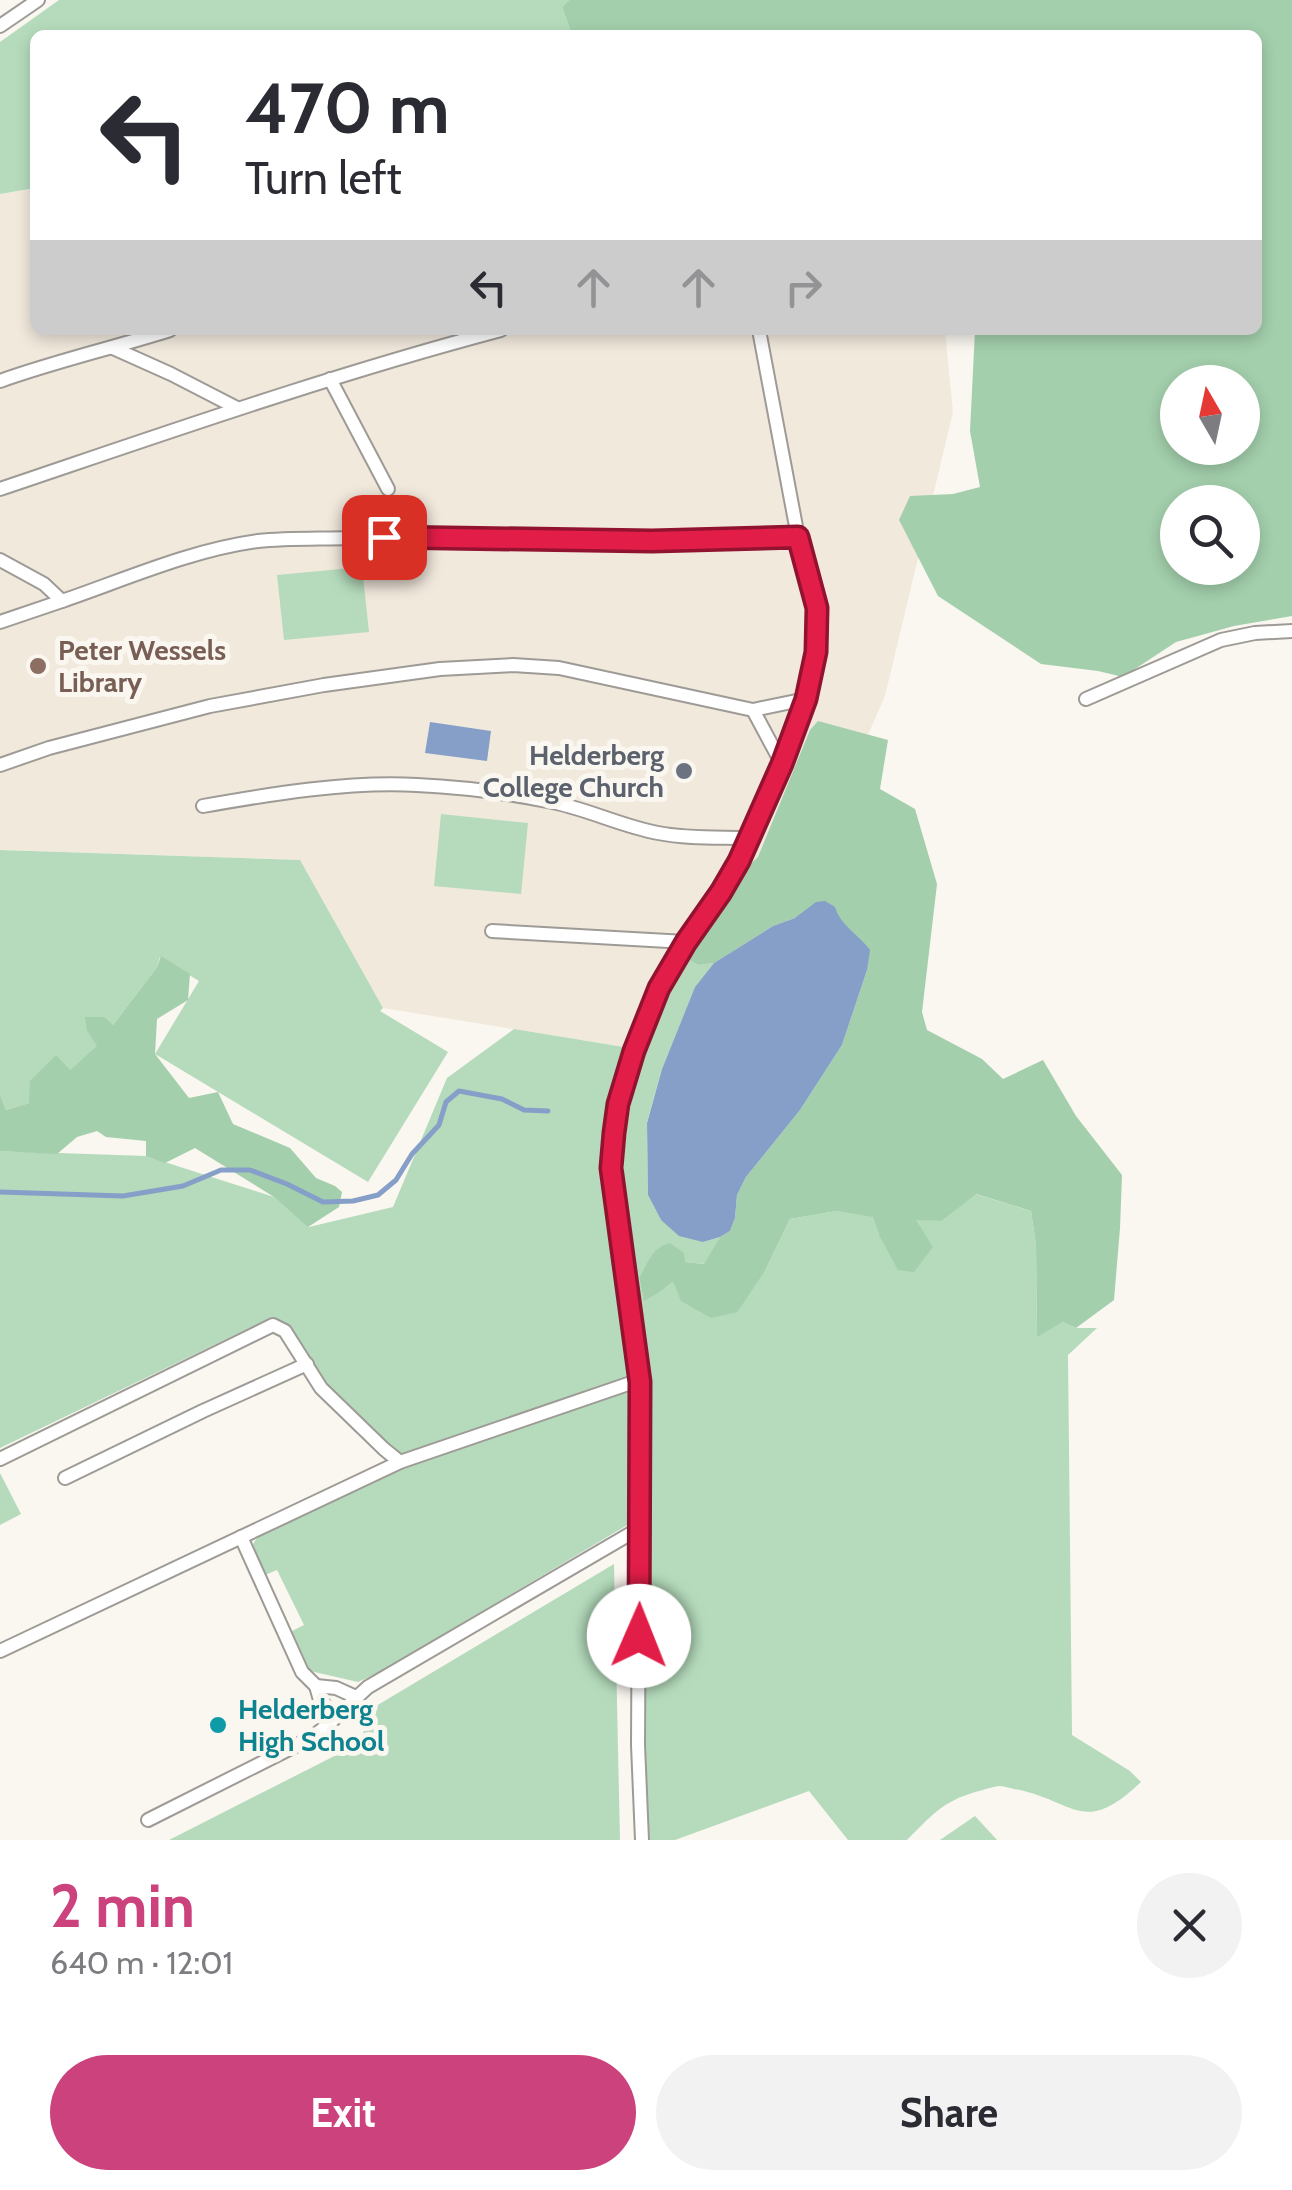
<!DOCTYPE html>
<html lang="en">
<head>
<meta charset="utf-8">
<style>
	body { margin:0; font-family:Cabin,sans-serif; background:#f2f2f3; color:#2b2b33; height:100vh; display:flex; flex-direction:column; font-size:38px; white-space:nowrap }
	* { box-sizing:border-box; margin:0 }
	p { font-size:32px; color:#7c7c81 }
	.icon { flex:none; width:55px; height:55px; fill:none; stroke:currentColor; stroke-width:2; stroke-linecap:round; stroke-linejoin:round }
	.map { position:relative; height:1840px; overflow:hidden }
	.drawer { display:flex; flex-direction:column; background:#fff; flex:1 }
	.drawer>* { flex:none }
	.banner { position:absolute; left:30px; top:30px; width:1232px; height:305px; border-radius:15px; box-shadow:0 5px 15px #0003; background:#fff; color:#2b2b33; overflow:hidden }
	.needle { width:65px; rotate:351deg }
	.tools { position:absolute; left:1160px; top:365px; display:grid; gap:20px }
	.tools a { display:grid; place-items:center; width:100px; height:100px; border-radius:50%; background:#fff; box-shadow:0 5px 15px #0003; font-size:50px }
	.pin { position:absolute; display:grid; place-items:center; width:85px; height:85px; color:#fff; margin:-42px; border-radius:20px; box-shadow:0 5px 15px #0006 }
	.me { position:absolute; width:110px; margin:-55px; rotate:1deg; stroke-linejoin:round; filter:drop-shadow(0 0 8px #0008) }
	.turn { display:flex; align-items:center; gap:35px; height:210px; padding:0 50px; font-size:45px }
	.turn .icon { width:130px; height:130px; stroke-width:2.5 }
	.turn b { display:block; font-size:70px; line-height:85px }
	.lanes { display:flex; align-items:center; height:95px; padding:0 50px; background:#0003; justify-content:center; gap:50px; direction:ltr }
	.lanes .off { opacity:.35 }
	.round { display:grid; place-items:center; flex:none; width:105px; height:105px; border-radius:52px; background:#f2f2f3 }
	.head { display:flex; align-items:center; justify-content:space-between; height:170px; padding:0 50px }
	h1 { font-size:60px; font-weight:800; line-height:75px; color:#cb427d }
	.primary-button { display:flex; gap:20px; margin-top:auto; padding:20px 50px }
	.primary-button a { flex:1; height:115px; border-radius:60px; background:#cb427d; color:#fff; font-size:40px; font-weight:800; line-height:115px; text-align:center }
	.primary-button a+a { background:#f2f2f3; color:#2b2b33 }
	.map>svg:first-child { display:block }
</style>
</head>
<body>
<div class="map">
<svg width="1292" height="1840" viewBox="0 0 1292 1840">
	<rect width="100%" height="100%" fill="#faf6f0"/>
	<polygon fill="#f2e9dd" points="35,188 35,330 945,330 953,412 885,696 724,1063 383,1008 299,860 0,850 0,194"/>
	<g fill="#b5dbbc">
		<polygon points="59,0 569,0 562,7 572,35 35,35 35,188 0,194 0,42"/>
		<polygon points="362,567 369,632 284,640 277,575"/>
		<polygon points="441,814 528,823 521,894 434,886"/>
		<polygon points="0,850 300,860 383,1008 380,1011 448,1052 368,1182 155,1054 199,981 160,957 157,967 113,1025 87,1031 98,1046 69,1071 55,1056 29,1103 6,1110 0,1094"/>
		<path d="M688,959L698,965L714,963L695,987L662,1069L647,1122L648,1195L661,1220L703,1242L720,1237L705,1264L684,1262L648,1264L639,1277L644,1300L660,1292L673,1280L738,1312L764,1273L790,1219L837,1211L873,1216L879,1235L915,1219L942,1221L975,1194L1031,1211L1036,1245L1037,1336L1063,1322L1076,1328H1097L1068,1355L1072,1735L1130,1771L1141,1782C1082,1838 1075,1800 1014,1789C1009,1788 1004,1786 999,1786C997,1786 985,1789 983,1790C945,1799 934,1813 907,1840H848L809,1791L675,1840H646L634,1303L640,1301C635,1268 628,1235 625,1202C620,1142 633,1076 656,1020C664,999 677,979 688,959Z"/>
		<polygon points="514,1029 630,1048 612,1101 606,1167 616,1232 632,1377 408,1456 389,1450 325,1385 271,1320 245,1330 0,1448 0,1151 146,1156 274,1197 309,1227 393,1207 447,1078"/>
		<polygon points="630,1388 629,1524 380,1672 358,1682 310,1671 292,1631 304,1625 277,1570 265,1575 253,1544 262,1530 401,1468"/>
		<polygon points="0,1473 21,1514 0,1525"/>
		<polygon points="614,1564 620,1840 169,1840 360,1743 371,1709"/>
		<polygon points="975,1816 997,1840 940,1840"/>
	</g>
	<g fill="#a3cfac" fill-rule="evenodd">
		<path d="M569,0H1292V616L1234,626L1176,642L1123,677L1098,671L1041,664L938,596L899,520L910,496L953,494L980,487L970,431L975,330H1258V35H572L562,7ZM1178,382H1242V448H1178ZM1178,502H1242V568H1178Z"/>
		<path d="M818,721L888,740L880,789L915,809L937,884L922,1012L927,1030L982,1059L1003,1079L1043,1060L1076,1116L1122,1175L1120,1228L1114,1300L1076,1328L1063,1322L1037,1337L1036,1245L1031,1211L976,1194L942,1221L916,1220L933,1247L914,1272L898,1270L879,1235L873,1217L837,1211L790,1219L764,1273L738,1312L711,1318L681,1301L673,1281L660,1292L644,1301L639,1277C649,1263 651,1248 670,1243L684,1253L685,1262L704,1264L720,1237L730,1231L735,1218L737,1195L746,1177L800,1110L842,1045L867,970L795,918L773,926L714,963L698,965L688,959L692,939L721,892L758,857L810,730Z"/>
		<polygon points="161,956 190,974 188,1000 157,1019 155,1054 189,1098 218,1092 233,1124 290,1148 316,1178 335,1186 342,1192 339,1207 308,1227 274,1197 195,1148 165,1163 146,1156 146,1141 106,1137 97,1131 77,1137 57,1154 0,1151 0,1094 6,1110 29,1103 30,1081 56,1055 70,1070 97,1046 87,1031 85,1017 104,1017 113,1025 157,967"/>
	</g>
	<g fill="#859fc8">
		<polygon points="430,722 491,731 487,761 425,753"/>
		<path d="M825,901L835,907C840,925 859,935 870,950L867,970L842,1045L800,1110L746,1177L737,1195L735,1218L730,1231L720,1237L703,1242L679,1236L661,1220L648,1195L647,1123L662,1069L695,987L714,963L773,926L795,918L816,902Z"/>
	</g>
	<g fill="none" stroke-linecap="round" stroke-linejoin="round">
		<polyline stroke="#859fc8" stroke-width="5" points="0,1192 123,1196 183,1186 221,1170 250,1170 287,1184 323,1202 353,1201 378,1195 396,1180 412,1154 439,1125 446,1102 459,1091 502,1099 524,1110 548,1111"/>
		<defs>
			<g id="street">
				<polyline points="0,26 38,0"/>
				<polyline points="113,348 171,374 237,408"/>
				<polyline points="330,379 388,489"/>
				<path d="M0,381C56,361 113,348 170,330"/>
				<path d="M0,489C166,433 331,375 501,330"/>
				<path d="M0,560L44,584L62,601C126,579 191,550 258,541C288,538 320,539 350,538C499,533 649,551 798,537"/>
				<polyline points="0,622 62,601"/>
				<polyline points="1086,699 1221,640 1255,633 1292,631"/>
				<polyline points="753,710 782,764"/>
				<polyline points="0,765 49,748 210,706 324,685 440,669 513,665 559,668 753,710 806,699"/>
				<path d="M203,806C270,794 350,781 417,785C457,787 508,793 547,801C586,808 620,826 658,833C688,839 720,837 750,838"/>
				<polyline points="492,931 686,942"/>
				<polyline points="0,1459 273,1325 285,1331 321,1388 384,1449 400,1462"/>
				<polyline points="65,1478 203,1411 307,1364"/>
				<polyline points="241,1537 302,1672 316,1686 320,1700 335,1716"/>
				<polyline points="0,1651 400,1462 628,1384 640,1382"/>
				<polyline points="316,1686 336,1688 356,1697"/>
				<path d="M148,1820L309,1739C330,1726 349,1704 368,1687L640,1528"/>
				<polyline points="642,1840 638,1745 640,1382 621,1230 611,1168 614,1133 618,1104 634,1051 659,988 686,942 721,892 739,861 782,764 812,678 818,630 817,608 798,537 759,330"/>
			</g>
		</defs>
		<use href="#street" stroke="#9e9b96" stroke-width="16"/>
		<use href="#street" stroke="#fff" stroke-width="12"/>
	</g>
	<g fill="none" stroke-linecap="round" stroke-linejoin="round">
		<defs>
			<polyline id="route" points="384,537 652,541 798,537 817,608 816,652 806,699 782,764 739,861 721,892 686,942 659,988 634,1051 618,1104 614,1133 611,1168 640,1382 639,1636"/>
		</defs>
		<use href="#route" stroke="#92132f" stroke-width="25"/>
		<use href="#route" stroke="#e11d48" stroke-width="18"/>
	</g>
	<circle fill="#8d6e63" stroke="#faf6f0" stroke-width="4" cx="38" cy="666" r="10"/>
	<circle fill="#6b7280" stroke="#faf6f0" stroke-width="4" cx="684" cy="771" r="10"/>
	<circle fill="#0f9aa8" stroke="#faf6f0" stroke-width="4" cx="218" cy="1725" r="10"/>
	<g text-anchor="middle" stroke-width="10" stroke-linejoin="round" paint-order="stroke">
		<g font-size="28" font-weight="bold" fill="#785e54" stroke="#faf6f0" text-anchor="start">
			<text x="58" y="660">Peter Wessels<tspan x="58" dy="32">Library</tspan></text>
		</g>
		<g font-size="28" font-weight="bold" fill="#5b616d" stroke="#faf6f0" text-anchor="end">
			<text x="664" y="765">Helderberg<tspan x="664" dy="32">College Church</tspan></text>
		</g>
		<g font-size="28" font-weight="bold" fill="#0d838f" stroke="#faf6f0" text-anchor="start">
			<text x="238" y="1719">Helderberg<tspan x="238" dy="32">High School</tspan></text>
		</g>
	</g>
</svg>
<div class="tools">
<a><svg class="needle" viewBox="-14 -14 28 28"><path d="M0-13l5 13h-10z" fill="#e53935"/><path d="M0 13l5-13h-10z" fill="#7c7c81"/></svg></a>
<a><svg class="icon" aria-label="search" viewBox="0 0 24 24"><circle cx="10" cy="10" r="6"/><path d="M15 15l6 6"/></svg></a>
</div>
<div class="pin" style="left:384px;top:537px;background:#d93025"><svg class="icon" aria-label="arrive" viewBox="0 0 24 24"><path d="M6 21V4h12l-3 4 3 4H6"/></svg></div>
<svg class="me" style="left:639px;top:1636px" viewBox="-20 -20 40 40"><circle r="19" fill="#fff"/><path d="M0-13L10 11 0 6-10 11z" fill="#e11d48"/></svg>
<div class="banner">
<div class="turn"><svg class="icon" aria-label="left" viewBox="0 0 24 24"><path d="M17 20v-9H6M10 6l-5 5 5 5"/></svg><div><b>470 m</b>Turn left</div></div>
<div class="lanes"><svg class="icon" aria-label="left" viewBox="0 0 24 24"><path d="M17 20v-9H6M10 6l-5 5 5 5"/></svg><svg class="icon off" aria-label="ahead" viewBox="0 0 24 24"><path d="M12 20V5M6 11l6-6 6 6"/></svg><svg class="icon off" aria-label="ahead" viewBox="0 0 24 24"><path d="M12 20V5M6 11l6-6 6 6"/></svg><svg class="icon off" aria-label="right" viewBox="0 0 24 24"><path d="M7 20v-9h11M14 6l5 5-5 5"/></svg></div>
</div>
</div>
<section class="drawer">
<div class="head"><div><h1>2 min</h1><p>640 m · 12:01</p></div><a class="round"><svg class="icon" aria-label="close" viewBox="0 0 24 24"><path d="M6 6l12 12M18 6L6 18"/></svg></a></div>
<div class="primary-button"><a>Exit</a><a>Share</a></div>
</section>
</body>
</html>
